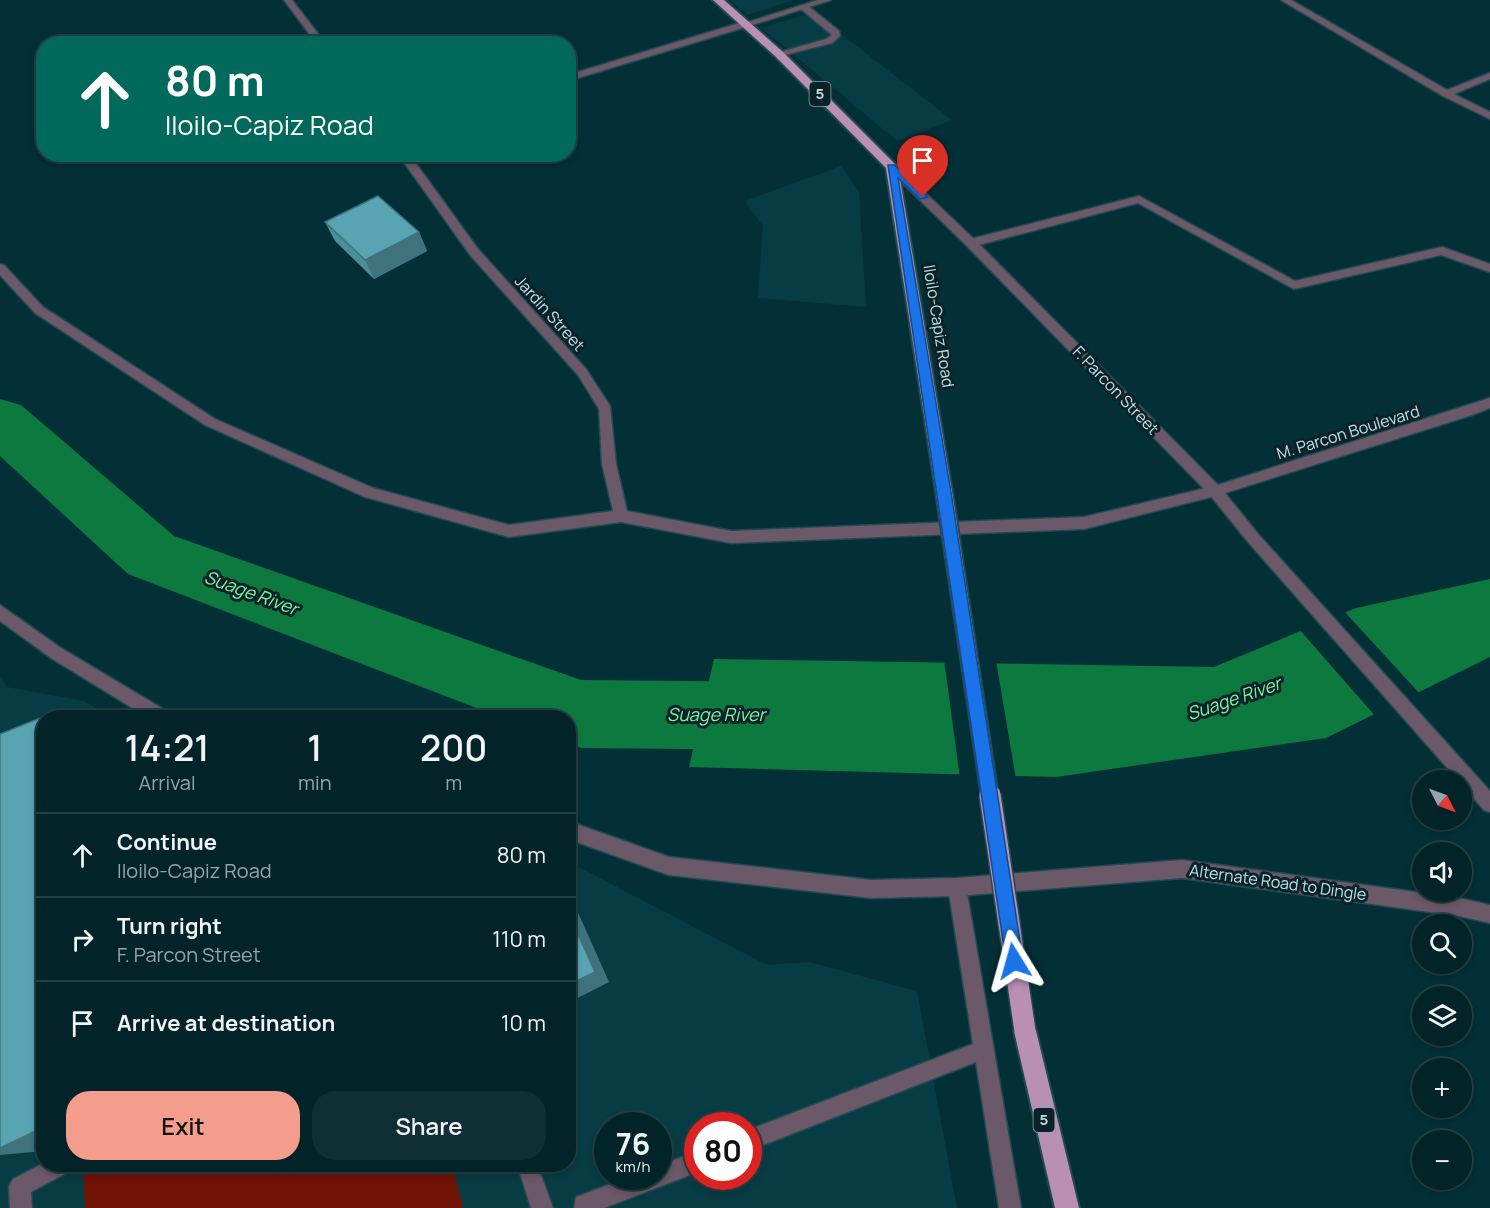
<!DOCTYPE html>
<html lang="en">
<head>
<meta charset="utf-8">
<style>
	body { margin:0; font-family:Manrope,sans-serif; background:#102f34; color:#f1f3f6; height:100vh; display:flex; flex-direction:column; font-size:22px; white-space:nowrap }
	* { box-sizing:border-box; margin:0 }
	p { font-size:20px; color:#96a4a8 }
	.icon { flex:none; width:33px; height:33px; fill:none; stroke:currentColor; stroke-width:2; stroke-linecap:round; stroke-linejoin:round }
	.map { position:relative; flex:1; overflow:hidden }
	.drawer { position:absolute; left:36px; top:710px; width:540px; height:462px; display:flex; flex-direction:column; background:#022328; border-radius:24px; box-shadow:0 3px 9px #0003,0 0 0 2px #234045 }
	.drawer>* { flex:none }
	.guide { position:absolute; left:36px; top:36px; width:540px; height:126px; border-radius:24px; box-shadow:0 3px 9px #0003,0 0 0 2px #234045; background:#00695c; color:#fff; overflow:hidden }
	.needle { width:39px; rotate:132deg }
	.fabs { position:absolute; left:1412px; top:770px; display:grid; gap:12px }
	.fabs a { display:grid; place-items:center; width:60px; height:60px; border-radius:50%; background:#022328; box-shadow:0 3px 9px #0003,0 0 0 2px #234045; font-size:30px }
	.speed { position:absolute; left:594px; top:1112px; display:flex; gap:12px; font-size:30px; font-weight:700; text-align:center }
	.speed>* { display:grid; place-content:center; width:78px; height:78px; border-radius:50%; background:#022328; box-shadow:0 3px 9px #0003,0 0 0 2px #234045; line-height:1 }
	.speed small { font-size:15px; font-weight:400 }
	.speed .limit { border:9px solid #d22; background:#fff; color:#111 }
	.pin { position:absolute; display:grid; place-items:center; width:51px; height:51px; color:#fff; margin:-62px -26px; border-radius:50% 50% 50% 0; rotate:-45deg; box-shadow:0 0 6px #0007 }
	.pin .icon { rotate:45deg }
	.me { position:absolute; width:66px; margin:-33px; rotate:352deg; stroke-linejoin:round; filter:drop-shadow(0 0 4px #0008) }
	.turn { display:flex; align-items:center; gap:21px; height:126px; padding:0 30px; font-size:27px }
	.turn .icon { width:78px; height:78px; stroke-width:2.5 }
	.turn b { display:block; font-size:42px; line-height:51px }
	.eta { display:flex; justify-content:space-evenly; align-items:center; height:102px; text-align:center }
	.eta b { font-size:36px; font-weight:600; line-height:42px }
	.action { display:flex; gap:12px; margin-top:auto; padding:12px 30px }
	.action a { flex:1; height:69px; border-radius:24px; background:#f49d8c; color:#111; font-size:24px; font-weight:600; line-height:69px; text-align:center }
	.action a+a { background:#102f34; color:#f1f3f6 }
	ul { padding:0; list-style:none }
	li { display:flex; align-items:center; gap:18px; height:84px; padding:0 30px; border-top:2px solid #234045 }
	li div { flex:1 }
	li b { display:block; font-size:22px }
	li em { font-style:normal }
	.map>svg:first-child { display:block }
</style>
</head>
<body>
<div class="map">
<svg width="1490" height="1208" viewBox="0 0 1490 1208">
	<rect width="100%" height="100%" fill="#032f36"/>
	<g fill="#083c45" fill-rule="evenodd">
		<polygon points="729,0 794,0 747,15"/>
		<polygon points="813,12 952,120 897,141 762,28"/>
		<polygon points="841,166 859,192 866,307 758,298 763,226 745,201"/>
		<path d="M0,677L7,687L84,701L112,717H44V1164H568L569,862L767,965L809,962L917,991L957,1208H0ZM608,1125H658V1176H608ZM698,1125H748V1176H698Z"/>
	</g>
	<polygon fill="#701305" points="83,1164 452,1164 463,1208 85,1208"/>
	<polygon fill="#0c7a3e" points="1490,579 1490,657 1326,738 1056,777 689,767 714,659 1214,667 1356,608"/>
	<g fill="#032f36">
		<polygon points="1343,610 1421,695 1376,717 1299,629"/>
		<polygon points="944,660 996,661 1016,779 960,778"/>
	</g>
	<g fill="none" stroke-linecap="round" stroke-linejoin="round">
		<polygon fill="#0c7a3e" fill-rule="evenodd" points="0,399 21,405 174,536 581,680 795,682 821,692 831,716 821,740 795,750 581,748 568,743 568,717 500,717 128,574 0,456"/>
		<defs>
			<g id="service">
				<polygon points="801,5 807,5 839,31 840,36 832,43 777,57 777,53 826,39 832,35 801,9"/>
				<polygon points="957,878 963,881 966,887 1021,1208 999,1208 976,1062 748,1151 748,1130 973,1044 948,887 951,881"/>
				<polygon points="698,1151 698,1172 604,1208 574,1208 576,1197 632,1176 658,1176 658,1166"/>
				<polygon points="44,1163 73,1164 70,1171 31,1192 32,1208 10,1208 9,1186 13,1179"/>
				<polygon points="517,1164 537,1164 553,1208 531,1208"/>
			</g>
			<g id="minor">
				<polygon points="284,0 292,0 326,44 317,44"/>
				<polygon points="1281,0 1291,0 1447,90 1490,73 1490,79 1454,94 1490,112 1490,119 1443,96"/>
				<polygon points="746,21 750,24 749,26 568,81 568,75"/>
				<polygon points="398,154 409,154 478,249 586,369 610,406 616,464 627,511 731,531 1084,517 1215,486 1222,491 1215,496 1084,529 731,543 621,522 509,537 365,497 205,425 35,313 0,275 0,264 4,265 43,307 215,419 373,488 509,525 613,511 602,464 599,409 578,375 470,255"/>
				<polygon points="1139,196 1295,281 1442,247 1490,264 1490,272 1441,255 1294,289 1138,203 971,247 965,243 967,240"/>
				<polygon points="0,605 61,648 168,712 170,717 147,717 51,658 0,621"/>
				<polygon points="568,821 669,857 871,880 957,878 1182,860 1459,898 1490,905 1490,923 1459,916 1182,878 957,896 871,898 669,875 568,839"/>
			</g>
			<g id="tertiary">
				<polygon points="818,0 831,0 749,26 742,24"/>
				<polygon points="892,164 896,165 975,240 1218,485 1490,398 1490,408 1472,415 1225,493 1258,534 1490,791 1490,812 1484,810 1461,784 1461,780 1458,780 1248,542 1210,495 967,246 888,169 887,167"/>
			</g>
			<g id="trunk">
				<polygon points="713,0 724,0 784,53 898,167 952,492 949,496 939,496 936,492 886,168 776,57"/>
				<polygon points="1025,1020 1033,1023 1036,1031 1079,1208 1055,1208 1014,1031 1017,1023"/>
			</g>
		</defs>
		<use href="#service" stroke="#214b52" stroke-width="3"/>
		<use href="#minor" stroke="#214b52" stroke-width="3"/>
		<use href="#tertiary" stroke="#214b52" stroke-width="3"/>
		<use href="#trunk" stroke="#214b52" stroke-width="4"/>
		<use href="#service" fill="#6b5868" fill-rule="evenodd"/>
		<use href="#minor" fill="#6b5868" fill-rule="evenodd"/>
		<use href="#tertiary" fill="#6b5868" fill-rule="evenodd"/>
		<use href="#trunk" fill="#ba8fb4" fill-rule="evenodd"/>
		<defs>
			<polyline id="trunk-bridge-far1" points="944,492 990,797"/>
			<polyline id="trunk-bridge" points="990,795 1025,1031"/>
		</defs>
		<use href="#trunk-bridge-far1" stroke="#214b52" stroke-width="20" stroke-linecap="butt"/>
		<use href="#trunk-bridge" stroke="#214b52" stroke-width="24" stroke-linecap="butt"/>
		<use href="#trunk-bridge-far1" stroke="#ba8fb4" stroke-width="16"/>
		<use href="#trunk-bridge" stroke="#ba8fb4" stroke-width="21"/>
	</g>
	<polygon fill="#4d8d9a" points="325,222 419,232 427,251 374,279 335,241"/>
	<g fill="#3e737d">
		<polygon points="419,232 427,251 374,279 365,260"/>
		<polygon points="40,718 44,720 44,769"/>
		<polygon points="568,890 609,982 568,1003"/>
		<polygon points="44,1127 44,1151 0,1155 0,1148"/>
	</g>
	<g fill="#59a4b3" stroke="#3e737d" stroke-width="1.5">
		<polygon points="378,196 419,232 365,260 325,222"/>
		<polygon points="40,718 44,769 44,1127 0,1148 0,734"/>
		<polygon points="568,912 595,972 568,985"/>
	</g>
	<polygon fill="#1a73e8" stroke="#114b97" stroke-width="1.5" points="888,165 895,165 928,197 920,199 898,178 951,492 1023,961 1020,967 1014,969 1008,967 1006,961"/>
	<g text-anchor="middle" stroke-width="6" stroke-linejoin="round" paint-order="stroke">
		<g fill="#0b2328" stroke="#88a7ae" stroke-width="1.5">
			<rect x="809.5" y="82" width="21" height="24" rx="4.5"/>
			<rect x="1033.5" y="1108" width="21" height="24" rx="4.5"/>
		</g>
		<g font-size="15" font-weight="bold" fill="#bde0e8">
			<text x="820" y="99">5</text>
			<text x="1044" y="1125">5</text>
		</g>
		<g font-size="16" fill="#bde0e8" stroke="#0b2328">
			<text transform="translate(550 313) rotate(48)" y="6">Jardin Street</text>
			<text transform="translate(939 326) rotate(81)" y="6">Iloilo-Capiz Road</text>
			<text transform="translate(1116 390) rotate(46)" y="6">F. Parcon Street</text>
			<text transform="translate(1348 432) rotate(-17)" y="6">M. Parcon Boulevard</text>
			<text transform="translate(1278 882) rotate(8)" y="6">Alternate Road to Dingle</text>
		</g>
		<g font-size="18" font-style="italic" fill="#7af4a0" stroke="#0b2328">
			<text transform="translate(251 593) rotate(20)" y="6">Suage River</text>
			<text transform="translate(1234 699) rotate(-19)" y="6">Suage River</text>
			<text x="716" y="721">Suage River</text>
		</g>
	</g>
</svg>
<div class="fabs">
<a><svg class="needle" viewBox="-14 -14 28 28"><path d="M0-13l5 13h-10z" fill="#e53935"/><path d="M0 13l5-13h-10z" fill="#96a4a8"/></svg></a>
<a><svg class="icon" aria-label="sound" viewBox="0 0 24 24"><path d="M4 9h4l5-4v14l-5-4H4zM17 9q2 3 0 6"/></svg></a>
<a><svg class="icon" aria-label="search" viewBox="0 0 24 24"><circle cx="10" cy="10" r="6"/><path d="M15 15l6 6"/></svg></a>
<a><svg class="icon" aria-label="layers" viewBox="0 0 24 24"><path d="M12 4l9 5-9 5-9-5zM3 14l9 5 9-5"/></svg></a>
<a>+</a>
<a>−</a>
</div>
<div class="speed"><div>76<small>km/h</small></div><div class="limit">80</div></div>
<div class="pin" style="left:923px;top:197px;background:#d93025"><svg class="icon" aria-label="arrive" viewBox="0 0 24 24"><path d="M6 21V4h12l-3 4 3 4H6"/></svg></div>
<svg class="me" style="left:1014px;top:961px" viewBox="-20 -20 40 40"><path d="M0-17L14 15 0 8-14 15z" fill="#1a73e8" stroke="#fff" stroke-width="4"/></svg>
<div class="guide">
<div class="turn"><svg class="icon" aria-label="ahead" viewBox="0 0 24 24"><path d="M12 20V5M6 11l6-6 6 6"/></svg><div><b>80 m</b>Iloilo-Capiz Road</div></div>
</div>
<section class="drawer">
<div class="eta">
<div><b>14:21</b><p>Arrival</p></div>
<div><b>1</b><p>min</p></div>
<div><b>200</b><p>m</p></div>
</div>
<ul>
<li><svg class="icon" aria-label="ahead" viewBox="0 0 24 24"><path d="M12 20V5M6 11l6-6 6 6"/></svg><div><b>Continue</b><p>Iloilo-Capiz Road</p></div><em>80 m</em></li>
<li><svg class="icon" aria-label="right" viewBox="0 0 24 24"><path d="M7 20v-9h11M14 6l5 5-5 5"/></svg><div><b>Turn right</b><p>F. Parcon Street</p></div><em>110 m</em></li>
<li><svg class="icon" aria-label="arrive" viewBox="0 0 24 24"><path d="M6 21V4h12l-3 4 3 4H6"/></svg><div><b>Arrive at destination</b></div><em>10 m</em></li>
</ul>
<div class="action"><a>Exit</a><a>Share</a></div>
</section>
</div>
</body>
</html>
